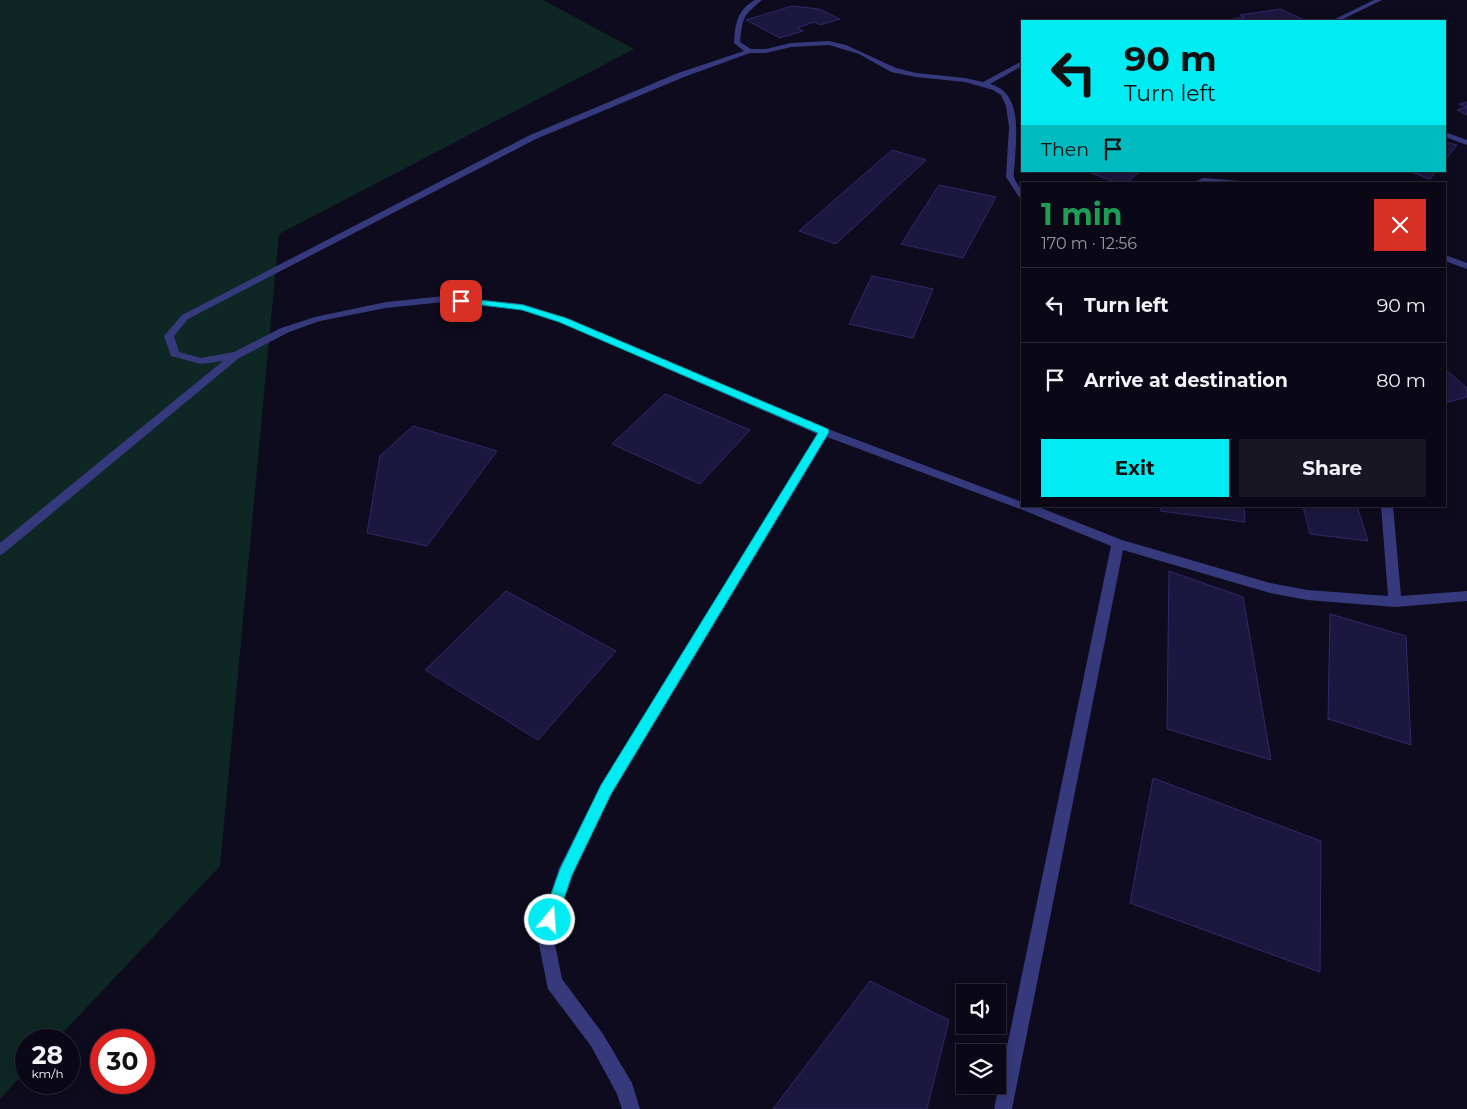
<!DOCTYPE html>
<html lang="en">
<head>
<meta charset="utf-8">
<style>
	body { margin:0; font-family:Montserrat,sans-serif; background:#181623; color:#f1f3f6; height:100vh; display:flex; flex-direction:column; font-size:19px; white-space:nowrap }
	* { box-sizing:border-box; margin:0 }
	p { font-size:16px; color:#999aa1 }
	.icon { flex:none; width:28px; height:28px; fill:none; stroke:currentColor; stroke-width:2; stroke-linecap:round; stroke-linejoin:round }
	.map { position:relative; flex:1; overflow:hidden }
	.details { position:absolute; left:1021px; top:182px; width:425px; height:325px; display:flex; flex-direction:column; background:#0a0816; border-radius:0px; box-shadow:0 2px 12px #0003,0 0 0 1px #2a2935 }
	.details>* { flex:none }
	.banner { position:absolute; left:1021px; top:20px; width:425px; height:152px; border-radius:0px; box-shadow:0 2px 12px #0003,0 0 0 1px #2a2935; background:#00ecf2; color:#111; overflow:hidden }
	.controls { position:absolute; left:956px; top:984px; display:grid; gap:10px }
	.controls a { display:grid; place-items:center; width:50px; height:50px; border-radius:0px; background:#0a0816; box-shadow:0 2px 12px #0003,0 0 0 1px #2a2935; font-size:25px }
	.speed { position:absolute; left:15px; top:1029px; display:flex; gap:10px; font-size:25px; font-weight:700; text-align:center }
	.speed>* { display:grid; place-content:center; width:65px; height:65px; border-radius:50%; background:#0a0816; box-shadow:0 2px 12px #0003,0 0 0 1px #2a2935; line-height:1 }
	.speed small { font-size:12px; font-weight:400 }
	.speed .limit { border:8px solid #d22; background:#fff; color:#111 }
	.pin { position:absolute; display:grid; place-items:center; width:42px; height:42px; color:#fff; margin:-21px; border-radius:10px; box-shadow:0 2px 8px #0006 }
	.me { position:absolute; width:55px; margin:-28px; rotate:18deg; stroke-linejoin:round; filter:drop-shadow(0 0 4px #0008) }
	.turn { display:flex; align-items:center; gap:18px; height:105px; padding:0 20px; font-size:22px }
	.turn .icon { width:65px; height:65px; stroke-width:2.5 }
	.turn b { display:block; font-size:35px; line-height:42px }
	.then { display:flex; align-items:center; height:48px; padding:0 20px; background:#0003; gap:10px; font-size:19px }
	.round { display:grid; place-items:center; flex:none; width:52px; height:52px; border-radius:0px; background:#181623 }
	.overview { display:flex; align-items:center; justify-content:space-between; height:85px; padding:0 20px }
	h1 { font-size:30px; font-weight:700; line-height:38px; color:#1e9e55 }
	.cta { display:flex; gap:10px; margin-top:auto; padding:10px 20px }
	.cta a { flex:1; height:58px; border-radius:0px; background:#00ecf2; color:#111; font-size:20px; font-weight:700; line-height:58px; text-align:center }
	.cta a+a { background:#181623; color:#f1f3f6 }
	ul { padding:0; list-style:none }
	li { display:flex; align-items:center; gap:15px; height:75px; padding:0 20px; border-top:1px solid #2a2935 }
	li div { flex:1 }
	li b { display:block; font-size:19px }
	li em { font-style:normal }
	.map>svg:first-child { display:block }
</style>
</head>
<body>
<div class="map">
<svg width="1467" height="1109" viewBox="0 0 1467 1109">
	<rect width="100%" height="100%" fill="#0d0b1d"/>
	<polygon fill="#0e2724" points="0,0 543,0 634,49 279,234 220,866 56,1040 26,1040 26,1071 0,1099"/>
	<g fill="#1c173e" stroke="#31296a">
		<polygon points="792,6 819,9 840,19 820,25 814,22 797,28 803,31 780,38 746,20"/>
		<polygon points="1280,9 1307,21 1228,20 1244,17 1240,15"/>
		<polygon points="1467,102 1467,115 1457,110 1466,107 1459,104"/>
		<polygon points="1445,142 1457,145 1445,160"/>
		<polygon points="892,150 926,160 836,244 799,231"/>
		<polygon points="1086,171 1141,171 1125,184 1120,184"/>
		<polygon points="1408,171 1437,171 1430,179"/>
		<polygon points="939,185 996,197 963,258 901,244"/>
		<polygon points="872,276 933,289 913,338 849,324"/>
		<polygon points="1445,369 1467,388 1467,397 1445,403"/>
		<polygon points="665,394 750,430 700,484 612,444"/>
		<polygon points="413,426 497,451 427,546 367,533 380,456"/>
		<polygon points="1161,506 1244,506 1245,522 1160,511"/>
		<polygon points="1303,506 1357,506 1368,541 1310,534"/>
		<polygon points="1169,571 1243,597 1271,760 1167,729"/>
		<polygon points="506,591 616,651 538,740 425,670"/>
		<polygon points="1330,614 1406,636 1411,745 1328,719"/>
		<polygon points="1153,778 1321,841 1320,972 1130,903"/>
		<polygon points="870,981 949,1020 927,1109 773,1109"/>
	</g>
	<g fill="none" stroke-linecap="round" stroke-linejoin="round">
		<g fill="#36397c" fill-rule="evenodd">
			<path d="M755,0H762C743,16 743,16 740,42L751,49H766L791,43L829,41L846,45L896,68L916,73L965,78L983,82L1022,61V66L990,84C1023,93 1016,134 1015,161C1015,166 1013,172 1014,177C1016,185 1022,186 1022,197H1019L1006,177L1009,127L1006,106L1001,95L993,90L965,82L916,77L891,72L859,54L829,45L791,47L766,53H750L684,77L536,139L188,319L174,336L179,352L201,358L234,352L281,328L315,317L386,302L444,296L523,304L565,318L828,429L1022,502V506H1036L1122,540L1270,583L1307,590L1388,596L1381,506H1393L1401,596L1467,591V601L1395,607L1307,600L1270,593L1123,550L1012,1109H994L1111,546L1023,510L827,437L611,795L572,876L553,935L562,979L603,1034L632,1083L640,1109H622L617,1094L591,1046L548,989L537,935L559,868L601,785L817,434L559,322L522,310L444,302L386,308L320,321L289,332L239,358L4,553L0,555V543L223,361L201,364L171,356L164,336L182,315L530,135L678,73L744,51L734,43C735,24 737,10 755,0Z"/>
			<polygon points="1374,0 1382,0 1339,21 1331,21"/>
			<polygon points="1445,132 1467,140 1467,145 1445,137"/>
			<polygon points="1203,178 1240,181 1244,184 1191,184"/>
			<polygon points="1445,255 1467,263 1467,269 1445,261"/>
		</g>
	</g>
	<polygon fill="#00ecf2" stroke="#00999d" points="461,298 523,305 566,318 828,429 829,432 611,794 572,875 555,925 550,927 545,925 542,920 560,869 601,785 818,433 559,322 522,310 458,302 458,299"/>
</svg>
<div class="controls">
<a><svg class="icon" aria-label="sound" viewBox="0 0 24 24"><path d="M4 9h4l5-4v14l-5-4H4zM17 9q2 3 0 6"/></svg></a>
<a><svg class="icon" aria-label="layers" viewBox="0 0 24 24"><path d="M12 4l9 5-9 5-9-5zM3 14l9 5 9-5"/></svg></a>
</div>
<div class="speed"><div>28<small>km/h</small></div><div class="limit">30</div></div>
<div class="pin" style="left:461px;top:301px;background:#d93025"><svg class="icon" aria-label="arrive" viewBox="0 0 24 24"><path d="M6 21V4h12l-3 4 3 4H6"/></svg></div>
<svg class="me" style="left:550px;top:920px" viewBox="-20 -20 40 40"><circle r="17" fill="#00ecf2" stroke="#fff" stroke-width="3"/><path d="M0-11L8 9 0 5-8 9z" fill="#fff"/></svg>
<div class="banner">
<div class="turn"><svg class="icon" aria-label="left" viewBox="0 0 24 24"><path d="M17 20v-9H6M10 6l-5 5 5 5"/></svg><div><b>90 m</b>Turn left</div></div>
<div class="then">Then<svg class="icon" aria-label="arrive" viewBox="0 0 24 24"><path d="M6 21V4h12l-3 4 3 4H6"/></svg></div>
</div>
<section class="details">
<div class="overview"><div><h1>1 min</h1><p>170 m · 12:56</p></div><a class="round" style="background:#d93025;color:#fff"><svg class="icon" aria-label="close" viewBox="0 0 24 24"><path d="M6 6l12 12M18 6L6 18"/></svg></a></div>
<ul>
<li><svg class="icon" aria-label="left" viewBox="0 0 24 24"><path d="M17 20v-9H6M10 6l-5 5 5 5"/></svg><div><b>Turn left</b></div><em>90 m</em></li>
<li><svg class="icon" aria-label="arrive" viewBox="0 0 24 24"><path d="M6 21V4h12l-3 4 3 4H6"/></svg><div><b>Arrive at destination</b></div><em>80 m</em></li>
</ul>
<div class="cta"><a>Exit</a><a>Share</a></div>
</section>
</div>
</body>
</html>
